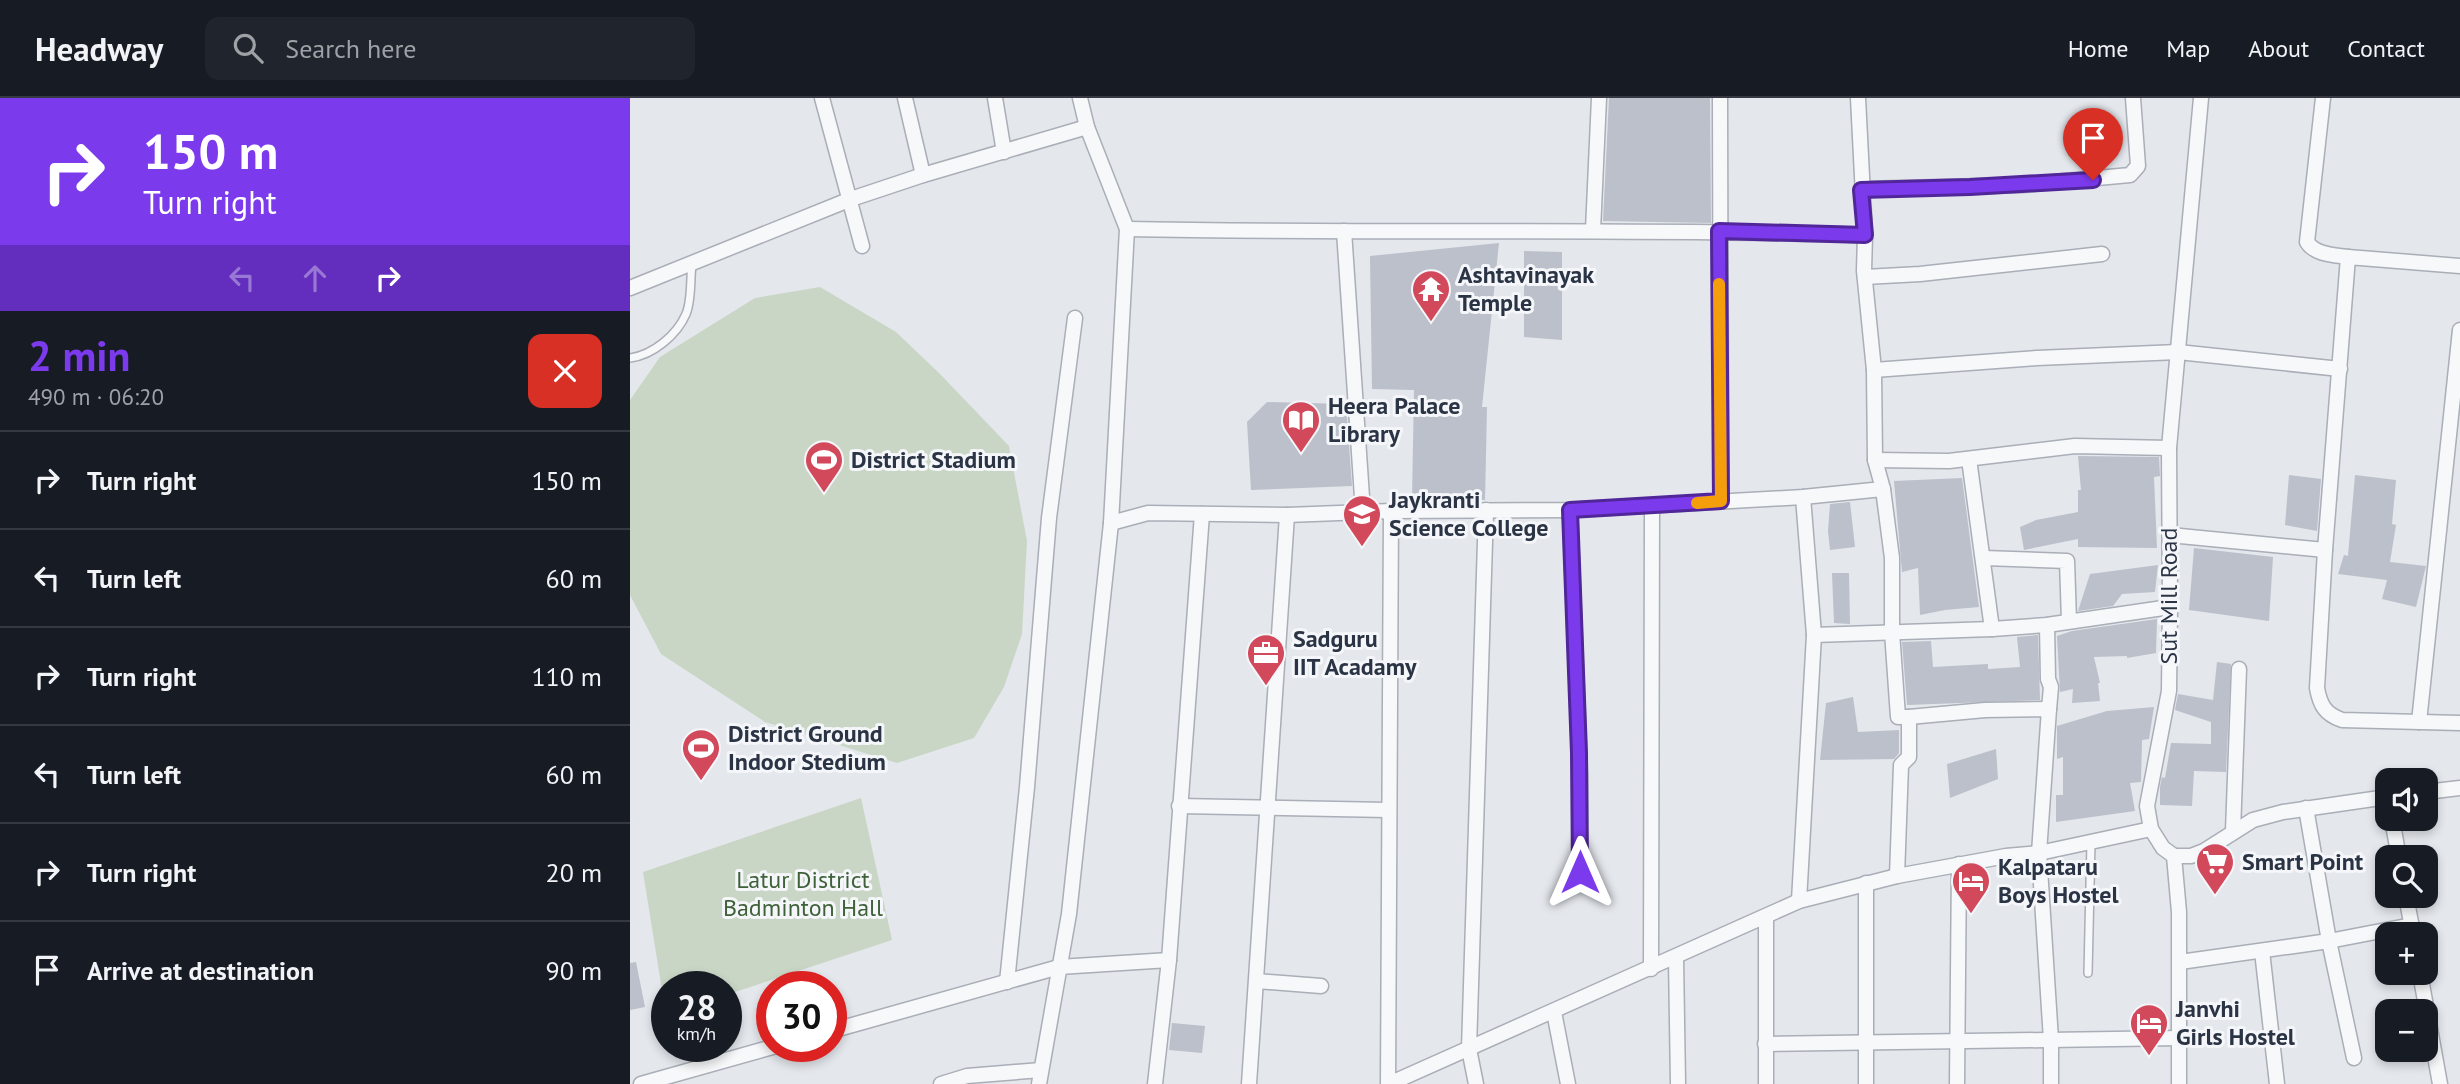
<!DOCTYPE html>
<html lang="en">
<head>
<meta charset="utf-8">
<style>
	body { margin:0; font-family:"PT Sans",sans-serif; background:#20242c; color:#f1f3f6; height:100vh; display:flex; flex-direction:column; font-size:26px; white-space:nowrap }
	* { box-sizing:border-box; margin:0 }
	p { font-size:23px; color:#9ea1a6 }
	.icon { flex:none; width:38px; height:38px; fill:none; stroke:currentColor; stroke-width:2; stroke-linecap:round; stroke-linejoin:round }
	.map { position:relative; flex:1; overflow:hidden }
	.details { display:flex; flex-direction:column; background:#171b24; width:630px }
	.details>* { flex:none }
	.hud { background:#7c3aed; color:#fff; overflow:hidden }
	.fabs { position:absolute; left:1745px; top:670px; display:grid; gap:14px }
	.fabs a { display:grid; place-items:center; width:63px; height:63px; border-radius:14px; background:#171b24; box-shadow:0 4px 10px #0003; font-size:35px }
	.speed { position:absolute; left:21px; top:873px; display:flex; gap:14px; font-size:35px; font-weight:700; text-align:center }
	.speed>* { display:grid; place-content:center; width:91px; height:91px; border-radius:50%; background:#171b24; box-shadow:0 4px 10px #0003; line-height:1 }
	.speed small { font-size:18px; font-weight:400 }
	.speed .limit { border:10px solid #d22; background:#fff; color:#111 }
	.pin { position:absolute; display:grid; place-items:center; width:60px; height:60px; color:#fff; margin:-72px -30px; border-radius:50% 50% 50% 0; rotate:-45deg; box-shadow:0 0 7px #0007 }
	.pin .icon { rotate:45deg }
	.me { position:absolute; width:77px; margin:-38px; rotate:0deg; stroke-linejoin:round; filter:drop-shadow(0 0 5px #0008) }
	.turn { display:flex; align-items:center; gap:24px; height:147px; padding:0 28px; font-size:32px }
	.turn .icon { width:91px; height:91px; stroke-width:2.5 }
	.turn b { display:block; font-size:49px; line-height:60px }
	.lanes { display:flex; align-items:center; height:66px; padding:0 28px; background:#0003; justify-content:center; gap:35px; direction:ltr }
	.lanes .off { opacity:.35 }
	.round { display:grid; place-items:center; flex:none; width:74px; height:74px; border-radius:14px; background:#20242c }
	.overview { display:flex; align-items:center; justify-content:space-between; height:119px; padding:0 28px }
	h1 { font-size:42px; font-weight:600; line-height:52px; color:#7c3aed }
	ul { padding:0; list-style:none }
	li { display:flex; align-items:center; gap:21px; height:98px; padding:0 28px; border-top:2px solid #363941 }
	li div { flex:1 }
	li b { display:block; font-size:26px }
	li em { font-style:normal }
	header { display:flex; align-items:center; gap:42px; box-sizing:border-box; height:98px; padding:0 35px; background:#171b24; border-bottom:2px solid #363941 }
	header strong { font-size:33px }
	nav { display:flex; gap:38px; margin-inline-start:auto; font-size:24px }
	.search { width:490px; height:63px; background:#20242c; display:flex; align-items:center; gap:18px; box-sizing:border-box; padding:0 24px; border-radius:14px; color:#9ea1a6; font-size:26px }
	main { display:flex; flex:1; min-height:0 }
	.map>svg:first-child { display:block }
</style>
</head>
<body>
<header>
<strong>Headway</strong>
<div class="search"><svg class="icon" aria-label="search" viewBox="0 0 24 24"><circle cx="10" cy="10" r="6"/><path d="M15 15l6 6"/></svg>Search here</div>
<nav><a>Home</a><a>Map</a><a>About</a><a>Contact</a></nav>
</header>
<main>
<section class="details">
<div class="hud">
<div class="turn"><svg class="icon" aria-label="right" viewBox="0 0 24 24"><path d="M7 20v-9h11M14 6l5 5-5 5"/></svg><div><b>150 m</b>Turn right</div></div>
<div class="lanes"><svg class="icon off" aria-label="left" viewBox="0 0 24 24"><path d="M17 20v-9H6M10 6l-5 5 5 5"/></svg><svg class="icon off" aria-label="ahead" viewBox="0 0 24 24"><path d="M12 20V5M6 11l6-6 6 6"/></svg><svg class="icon" aria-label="right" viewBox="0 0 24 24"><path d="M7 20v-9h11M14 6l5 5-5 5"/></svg></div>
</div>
<div class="overview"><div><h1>2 min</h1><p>490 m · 06:20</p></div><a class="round" style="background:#d93025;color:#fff"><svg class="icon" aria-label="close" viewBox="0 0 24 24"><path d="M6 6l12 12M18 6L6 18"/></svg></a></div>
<ul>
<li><svg class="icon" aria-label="right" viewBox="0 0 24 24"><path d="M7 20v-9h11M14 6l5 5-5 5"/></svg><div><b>Turn right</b></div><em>150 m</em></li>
<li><svg class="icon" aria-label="left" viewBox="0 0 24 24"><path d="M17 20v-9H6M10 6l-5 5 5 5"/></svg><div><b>Turn left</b></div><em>60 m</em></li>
<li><svg class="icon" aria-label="right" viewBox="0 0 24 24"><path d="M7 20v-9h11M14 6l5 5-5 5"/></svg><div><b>Turn right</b></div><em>110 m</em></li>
<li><svg class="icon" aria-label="left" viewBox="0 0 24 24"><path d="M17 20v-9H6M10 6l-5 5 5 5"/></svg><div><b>Turn left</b></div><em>60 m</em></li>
<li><svg class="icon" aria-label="right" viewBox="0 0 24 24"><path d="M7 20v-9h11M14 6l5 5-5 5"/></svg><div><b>Turn right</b></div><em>20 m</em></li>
<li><svg class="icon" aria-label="arrive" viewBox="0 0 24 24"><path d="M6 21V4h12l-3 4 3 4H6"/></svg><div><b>Arrive at destination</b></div><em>90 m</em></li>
</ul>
</section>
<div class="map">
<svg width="1830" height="986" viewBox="0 0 1830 986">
	<rect width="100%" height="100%" fill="#e4e7ec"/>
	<g fill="#c9d6c5">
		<polygon points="190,189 266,234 310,276 379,348 397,443 392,536 374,589 344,640 267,665 135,624 31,556 0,497 0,302 30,259 125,200"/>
		<polygon points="231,700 262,842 96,897 96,889 37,889 36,917 13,774"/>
	</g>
	<g fill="#bbc0ca">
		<polygon points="979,0 1080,0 1081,125 973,123"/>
		<polygon points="869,145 852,309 857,309 855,402 782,401 784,292 742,291 740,158"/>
		<polygon points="894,153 932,154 932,242 894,239"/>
		<polygon points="637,304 716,306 722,388 621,392 617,324"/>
		<polygon points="1448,358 1529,359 1530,378 1524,379 1527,450 1448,449 1448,441 1394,452 1390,429 1406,422 1448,414 1448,392 1451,392"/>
		<polygon points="1659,377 1691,381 1687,433 1655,427"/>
		<polygon points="1725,377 1766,382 1762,426 1766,427 1760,464 1796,468 1786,509 1752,501 1757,482 1708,476 1714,457 1718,458"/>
		<polygon points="1332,380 1349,509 1315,512 1290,517 1288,470 1272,474 1264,383"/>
		<polygon points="1220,404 1225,449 1200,452 1198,433 1200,406"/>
		<polygon points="1564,450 1643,459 1639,523 1559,512"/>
		<polygon points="1528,467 1525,494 1492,496 1483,508 1448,513 1460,476"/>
		<polygon points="1202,475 1219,475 1220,526 1204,525"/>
		<polygon points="1527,521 1526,555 1497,560 1497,558 1464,559 1470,585 1468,585 1470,603 1442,605 1443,591 1430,594 1427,538 1442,533"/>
		<polygon points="1408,537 1410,602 1277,607 1272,544 1301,543 1303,569 1358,566 1358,571 1390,569 1387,539"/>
		<polygon points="1587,564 1601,566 1596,674 1564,673 1562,708 1530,707 1530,689 1532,679 1535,680 1541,645 1581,646 1581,624 1545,612 1548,596 1583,602"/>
		<polygon points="1223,599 1228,634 1269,632 1269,655 1264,661 1190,662 1196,605"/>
		<polygon points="1524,609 1519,641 1512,642 1511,684 1500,685 1505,713 1426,724 1426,697 1433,697 1433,659 1427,661 1427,628 1477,613"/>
		<polygon points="1366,651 1368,681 1320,700 1317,666"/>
		<polygon points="6,864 15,909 0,912 0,865"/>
		<polygon points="542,925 575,928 572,955 539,952"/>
	</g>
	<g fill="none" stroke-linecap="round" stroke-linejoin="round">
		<defs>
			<g id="lane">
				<path d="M0,260C23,257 47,237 56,216C62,202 60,181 62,166"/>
				<polyline points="1458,875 1461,744"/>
			</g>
			<g id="street">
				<polyline points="192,0 232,148"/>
				<polyline points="275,0 293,77"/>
				<polyline points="365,0 374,54"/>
				<polyline points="1090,0 1091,403"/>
				<polyline points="1228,0 1235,137 1234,173 1244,272 1245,362 1253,391 1262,460 1262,534 1268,619 1279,619 1279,659 1271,667 1267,778"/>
				<path d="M1693,0L1677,144C1685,157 1705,157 1718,159"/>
				<polyline points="1231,91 1392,87 1500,77 1508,68 1503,0"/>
				<path d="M497,131C743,136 989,130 1235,137"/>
				<polyline points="963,132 969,0"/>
				<polyline points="714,133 733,414"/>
				<path d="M1830,168L1718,159L1695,452L1687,590C1690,607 1695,616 1712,622L1830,625"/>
				<polyline points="1235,179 1290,176 1472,156"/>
				<polyline points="0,190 221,101 293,77 457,29"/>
				<polyline points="1244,272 1407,260 1548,254 1710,271"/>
				<polyline points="1339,361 1362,531"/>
				<polyline points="1245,362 1319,363 1445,348 1539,350"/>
				<polyline points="940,412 950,678 950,773"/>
				<polyline points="481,425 518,415 657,417 761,413 940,412 1173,399 1253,391"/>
				<polyline points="1540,437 1695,452"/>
				<polyline points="1354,460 1437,463 1439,523"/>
				<polyline points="1417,527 1418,581 1421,589 1419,611"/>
				<polyline points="1184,537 1362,531 1417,527 1540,509"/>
				<polyline points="1279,619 1355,612 1419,611 1409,755 1421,942 1421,986"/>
				<polyline points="1789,624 1830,232"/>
				<polyline points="1796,694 1830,690"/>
				<polyline points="549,708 758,712"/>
				<polyline points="1676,710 1699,843 1724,960"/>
				<polyline points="1762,721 1769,760"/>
				<polyline points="1603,733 1609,571"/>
				<polyline points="1544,758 1561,758 1574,753 1623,722 1653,714 1757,699"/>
				<polyline points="1236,785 1236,986"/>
				<polyline points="1776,798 1783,835"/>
				<polyline points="1169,803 1184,537 1173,399"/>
				<polyline points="1136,819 1136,986"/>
				<polyline points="1632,853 1647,986"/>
				<polyline points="1046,860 1048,986"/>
				<polyline points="1550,864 1699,843 1782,827"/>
				<polyline points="1021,871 1022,409"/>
				<polyline points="1790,875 1810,986"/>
				<polyline points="627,883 691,888"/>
				<polyline points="377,884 397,689 419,420 445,220"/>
				<polyline points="924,914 938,986"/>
				<polyline points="201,933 429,869 539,862 572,416"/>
				<polyline points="1135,946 1550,940"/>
				<polyline points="11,986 146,948"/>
				<polyline points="311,986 337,978 411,972"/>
				<polyline points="409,986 439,816 481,425 497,131 457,29 450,0"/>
				<polyline points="525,986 539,862"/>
				<polyline points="619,986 657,417"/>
				<polyline points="758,986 761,413"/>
				<polyline points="759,986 1169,803 1267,778 1376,758 1409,755 1521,731"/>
				<polyline points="846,986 839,951 856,412"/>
				<polyline points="1327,986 1329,766"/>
				<polyline points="1549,986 1549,814 1544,758 1533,750 1521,731 1517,708 1539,593 1540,509 1539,350 1571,0"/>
			</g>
		</defs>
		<use href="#lane" stroke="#a9aeb7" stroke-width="10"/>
		<use href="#street" stroke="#a9aeb7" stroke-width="17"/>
		<use href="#lane" stroke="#f7f8fa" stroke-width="7"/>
		<use href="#street" stroke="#f7f8fa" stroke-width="14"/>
	</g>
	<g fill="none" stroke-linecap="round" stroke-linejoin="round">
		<defs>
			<polyline id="route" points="950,774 949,655 940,412 1091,403 1089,133 1235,137 1231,92 1340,89 1463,82"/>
		</defs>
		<use href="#route" stroke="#51269a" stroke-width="18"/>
		<use href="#route" stroke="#7c3aed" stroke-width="12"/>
		<polyline stroke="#f59e0b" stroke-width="12" points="1067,405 1091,403 1089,186"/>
	</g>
	<defs>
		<symbol id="temple-pin" viewBox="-11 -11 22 30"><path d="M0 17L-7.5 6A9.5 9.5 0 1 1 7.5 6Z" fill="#d1495b" stroke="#f4f6f9"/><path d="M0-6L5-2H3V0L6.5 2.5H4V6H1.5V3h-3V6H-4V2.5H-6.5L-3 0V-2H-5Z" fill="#fff"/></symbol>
		<symbol id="library-pin" viewBox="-11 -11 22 30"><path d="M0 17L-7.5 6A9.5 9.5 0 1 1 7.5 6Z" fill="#d1495b" stroke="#f4f6f9"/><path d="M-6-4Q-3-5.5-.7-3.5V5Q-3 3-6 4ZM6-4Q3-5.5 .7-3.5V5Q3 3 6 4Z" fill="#fff"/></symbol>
		<symbol id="stadium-pin" viewBox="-11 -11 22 30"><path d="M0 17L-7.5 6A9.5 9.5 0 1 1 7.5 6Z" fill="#d1495b" stroke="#f4f6f9"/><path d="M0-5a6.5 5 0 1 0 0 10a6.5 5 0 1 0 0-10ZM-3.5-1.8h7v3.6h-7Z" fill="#fff"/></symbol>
		<symbol id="university-pin" viewBox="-11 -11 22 30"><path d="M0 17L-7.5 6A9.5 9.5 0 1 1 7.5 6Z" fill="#d1495b" stroke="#f4f6f9"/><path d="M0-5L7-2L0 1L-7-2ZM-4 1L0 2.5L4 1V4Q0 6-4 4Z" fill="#fff"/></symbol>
		<symbol id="office-pin" viewBox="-11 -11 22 30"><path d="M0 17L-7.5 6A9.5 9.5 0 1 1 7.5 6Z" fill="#d1495b" stroke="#f4f6f9"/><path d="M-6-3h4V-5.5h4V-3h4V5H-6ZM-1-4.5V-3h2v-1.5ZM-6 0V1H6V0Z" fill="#fff"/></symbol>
		<symbol id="supermarket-pin" viewBox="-11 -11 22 30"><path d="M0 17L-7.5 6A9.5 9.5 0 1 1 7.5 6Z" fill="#d1495b" stroke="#f4f6f9"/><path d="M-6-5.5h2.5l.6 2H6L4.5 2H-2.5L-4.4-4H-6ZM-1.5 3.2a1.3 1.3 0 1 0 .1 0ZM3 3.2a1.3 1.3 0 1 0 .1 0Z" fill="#fff"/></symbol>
		<symbol id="hotel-pin" viewBox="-11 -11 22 30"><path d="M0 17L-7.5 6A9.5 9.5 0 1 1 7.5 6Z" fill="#d1495b" stroke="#f4f6f9"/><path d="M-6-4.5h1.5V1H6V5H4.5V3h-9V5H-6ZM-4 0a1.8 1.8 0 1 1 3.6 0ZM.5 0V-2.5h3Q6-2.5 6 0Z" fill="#fff"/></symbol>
	</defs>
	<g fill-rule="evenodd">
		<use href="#temple-pin" x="779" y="169" width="44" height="60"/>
		<use href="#library-pin" x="649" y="300" width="44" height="60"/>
		<use href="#stadium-pin" x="172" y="340" width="44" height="60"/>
		<use href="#university-pin" x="710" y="394" width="44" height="60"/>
		<use href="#office-pin" x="614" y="533" width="44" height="60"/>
		<use href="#stadium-pin" x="49" y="628" width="44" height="60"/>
		<use href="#supermarket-pin" x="1563" y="742" width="44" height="60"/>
		<use href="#hotel-pin" x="1319" y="761" width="44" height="60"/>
		<use href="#hotel-pin" x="1497" y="903" width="44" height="60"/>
	</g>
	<g text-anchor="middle" stroke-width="6" stroke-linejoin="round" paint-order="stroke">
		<g font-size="24" font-weight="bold" fill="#2b3445" stroke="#f4f6f9" text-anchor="start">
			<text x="828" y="185">Ashtavinayak<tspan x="828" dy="28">Temple</tspan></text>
			<text x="698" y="316">Heera Palace<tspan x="698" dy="28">Library</tspan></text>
			<text x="221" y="370">District Stadium</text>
			<text x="759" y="410">Jaykranti<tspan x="759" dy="28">Science College</tspan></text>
			<text x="663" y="549">Sadguru<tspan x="663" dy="28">IIT Acadamy</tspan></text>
			<text x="98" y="644">District Ground<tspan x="98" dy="28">Indoor Stedium</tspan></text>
			<text x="1612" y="772">Smart Point</text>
			<text x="1368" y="777">Kalpataru<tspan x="1368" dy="28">Boys Hostel</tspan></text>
			<text x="1546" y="919">Janvhi<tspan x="1546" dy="28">Girls Hostel</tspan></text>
		</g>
		<g font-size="24" fill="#2b3445" stroke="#f4f6f9">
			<text transform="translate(1539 498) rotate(-90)" y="8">Sut Mill Road</text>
		</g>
		<g font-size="24" fill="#3f6138" stroke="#f4f6f9">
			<text x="173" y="790">Latur District<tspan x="173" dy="28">Badminton Hall</tspan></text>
		</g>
	</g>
</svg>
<div class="fabs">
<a><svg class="icon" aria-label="sound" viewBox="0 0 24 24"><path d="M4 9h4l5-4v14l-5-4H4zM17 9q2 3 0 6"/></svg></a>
<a><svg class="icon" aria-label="search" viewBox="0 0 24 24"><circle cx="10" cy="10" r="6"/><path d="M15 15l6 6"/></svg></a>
<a>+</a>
<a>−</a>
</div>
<div class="speed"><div>28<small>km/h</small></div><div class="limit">30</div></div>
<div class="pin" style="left:1463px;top:82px;background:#d93025"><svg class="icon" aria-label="arrive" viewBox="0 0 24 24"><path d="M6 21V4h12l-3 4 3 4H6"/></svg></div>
<svg class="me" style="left:950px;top:774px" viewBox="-20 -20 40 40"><path d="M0-17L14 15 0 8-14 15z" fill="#7c3aed" stroke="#fff" stroke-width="4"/></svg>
</div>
</main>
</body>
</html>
